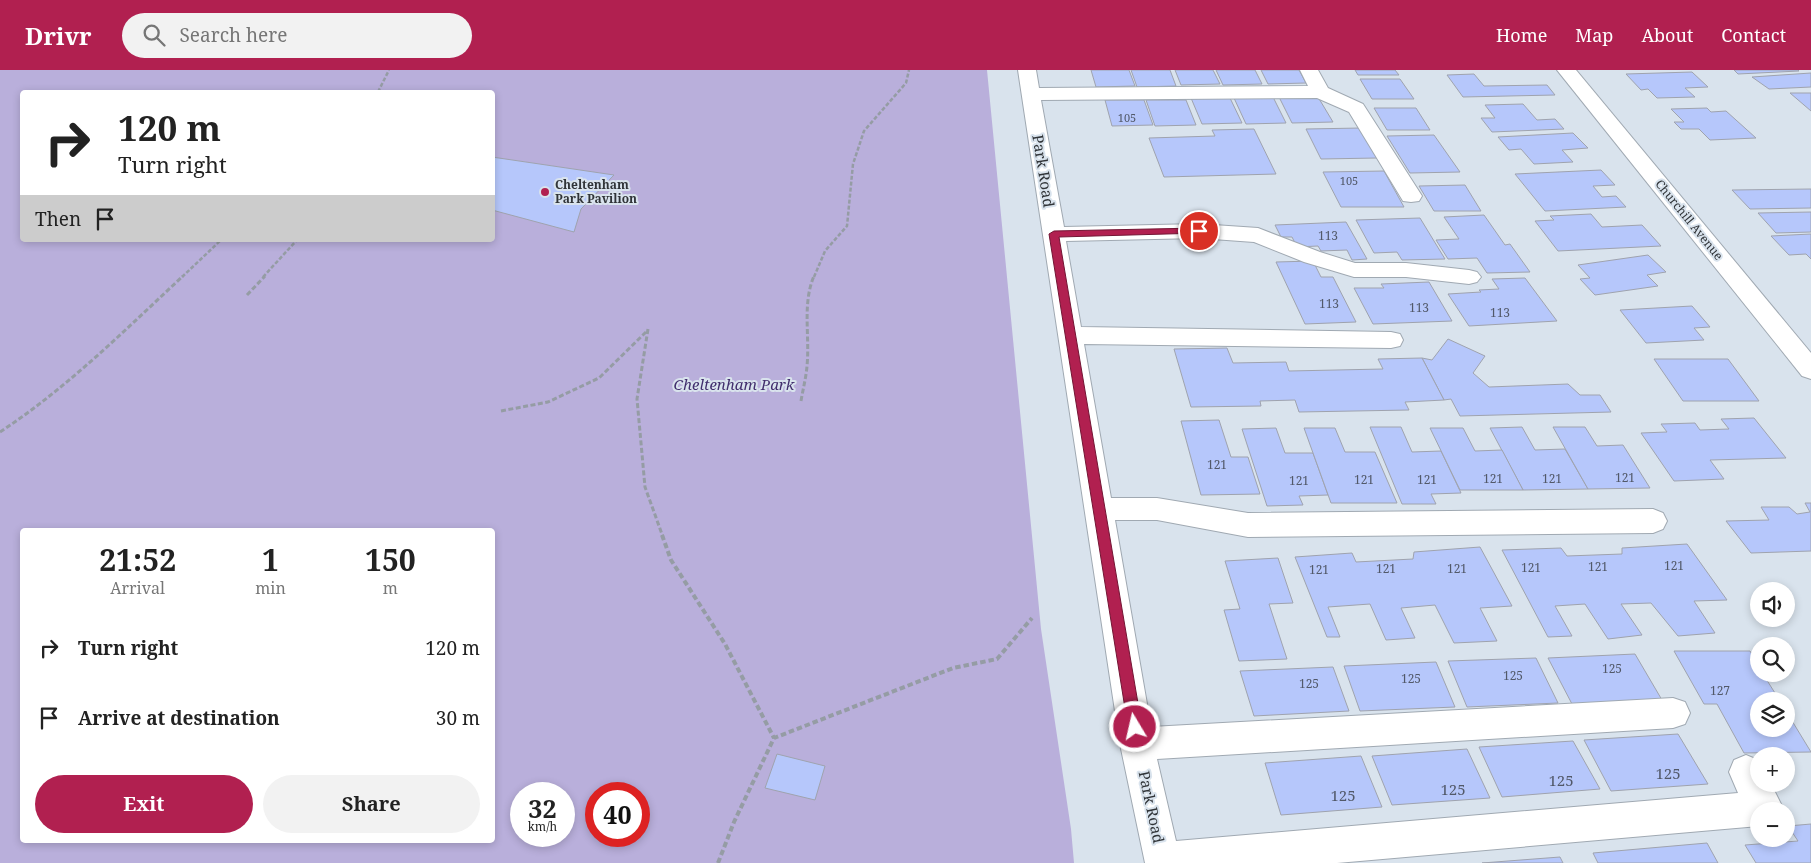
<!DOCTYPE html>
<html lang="en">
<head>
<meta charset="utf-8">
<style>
	body { margin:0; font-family:"Noto Serif",serif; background:#f2f2f2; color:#222; height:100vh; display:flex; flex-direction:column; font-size:19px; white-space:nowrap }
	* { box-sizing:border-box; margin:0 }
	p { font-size:16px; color:#767676 }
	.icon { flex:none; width:28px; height:28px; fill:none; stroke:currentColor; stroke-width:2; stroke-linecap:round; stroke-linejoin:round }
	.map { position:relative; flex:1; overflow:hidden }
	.details { position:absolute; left:20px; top:458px; width:475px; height:315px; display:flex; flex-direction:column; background:#fff; border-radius:5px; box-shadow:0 2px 8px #0003 }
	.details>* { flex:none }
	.banner { position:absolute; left:20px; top:20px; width:475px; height:152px; border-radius:5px; box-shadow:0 2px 8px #0003; background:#fff; color:#222; overflow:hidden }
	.buttons { position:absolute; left:1750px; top:512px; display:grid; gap:10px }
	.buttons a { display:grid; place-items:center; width:45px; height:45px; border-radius:50%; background:#fff; box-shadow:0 2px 8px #0003; font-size:25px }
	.speed { position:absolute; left:510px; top:712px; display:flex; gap:10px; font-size:25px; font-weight:700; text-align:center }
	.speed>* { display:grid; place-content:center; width:65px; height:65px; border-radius:50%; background:#fff; box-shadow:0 2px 8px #0003; line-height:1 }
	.speed small { font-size:12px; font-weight:400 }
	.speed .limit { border:8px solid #d22; background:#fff; color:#111 }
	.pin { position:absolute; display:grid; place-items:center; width:42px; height:42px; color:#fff; margin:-21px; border:2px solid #fff; border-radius:50%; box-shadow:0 1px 5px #0007 }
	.me { position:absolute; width:55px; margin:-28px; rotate:351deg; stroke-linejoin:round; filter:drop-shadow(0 0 4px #0008) }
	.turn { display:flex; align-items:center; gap:18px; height:105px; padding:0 15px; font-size:22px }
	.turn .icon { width:65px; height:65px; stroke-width:2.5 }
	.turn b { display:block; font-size:35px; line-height:42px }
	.then { display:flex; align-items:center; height:48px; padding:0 15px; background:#0003; gap:10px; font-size:19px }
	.eta { display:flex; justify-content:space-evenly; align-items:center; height:85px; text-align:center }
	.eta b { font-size:30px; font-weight:700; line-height:35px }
	.primary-button { display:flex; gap:10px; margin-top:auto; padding:10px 15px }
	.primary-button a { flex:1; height:58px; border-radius:30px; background:#b12050; color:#fff; font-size:20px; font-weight:700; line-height:58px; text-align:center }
	.primary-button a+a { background:#f2f2f2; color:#222 }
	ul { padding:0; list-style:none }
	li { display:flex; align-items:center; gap:15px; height:70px; padding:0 15px }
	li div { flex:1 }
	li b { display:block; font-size:19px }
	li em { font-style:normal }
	header { display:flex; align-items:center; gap:30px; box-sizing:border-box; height:70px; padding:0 25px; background:#b12050; color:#fff }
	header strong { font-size:24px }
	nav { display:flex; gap:28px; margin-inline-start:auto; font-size:18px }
	.search { width:350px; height:45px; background:#f2f2f2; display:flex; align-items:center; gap:12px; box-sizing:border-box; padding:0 18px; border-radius:28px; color:#767676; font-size:19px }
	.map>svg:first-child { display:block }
</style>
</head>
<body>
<header>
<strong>Drivr</strong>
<div class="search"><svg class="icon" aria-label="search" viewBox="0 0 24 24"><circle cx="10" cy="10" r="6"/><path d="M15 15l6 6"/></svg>Search here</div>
<nav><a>Home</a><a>Map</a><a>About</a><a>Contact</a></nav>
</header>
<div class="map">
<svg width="1811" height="793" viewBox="0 0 1811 793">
	<rect width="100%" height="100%" fill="#d9e3ed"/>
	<path fill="#b9afdb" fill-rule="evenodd" d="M0,0H987L1041,559L1071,759L1074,793H0ZM22,22H492V170H22ZM22,460H492V770H22ZM521,724H564V766H521ZM596,724H639V766H596Z"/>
	<g fill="#b6c7fb" stroke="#9fa3ae">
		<polygon points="1091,0 1129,0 1135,16 1096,17"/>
		<polygon points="1131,0 1170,0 1176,16 1137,17"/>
		<polygon points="1175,0 1213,0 1220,14 1181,15"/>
		<polygon points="1216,0 1255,0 1262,14 1223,15"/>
		<polygon points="1261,0 1299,0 1306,13 1268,14"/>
		<polygon points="1355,0 1395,0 1399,5 1358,5"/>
		<polygon points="1734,0 1798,0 1799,1 1738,4"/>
		<polygon points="1692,2 1708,17 1685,18 1695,27 1657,28 1648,19 1641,20 1626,4"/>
		<polygon points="1811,3 1811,17 1769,19 1752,7"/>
		<polygon points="1474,4 1484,16 1547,15 1555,25 1463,27 1447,5"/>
		<polygon points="1360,9 1400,9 1414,29 1372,29"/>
		<polygon points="1790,23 1811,23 1811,41"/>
		<polygon points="1273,27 1286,53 1246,54 1234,28"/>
		<polygon points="1279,27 1318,27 1333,52 1292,53"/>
		<polygon points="1191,28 1230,28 1242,53 1202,54"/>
		<polygon points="1105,30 1144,30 1153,55 1112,56"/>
		<polygon points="1146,30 1186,30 1196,55 1155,56"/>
		<polygon points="1523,34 1537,50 1555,49 1564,59 1492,62 1481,48 1495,48 1485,35"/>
		<polygon points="1374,38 1416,38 1430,60 1387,60"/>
		<polygon points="1707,38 1711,42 1726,41 1756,68 1710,70 1699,59 1681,59 1674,52 1684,52 1671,39"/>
		<polygon points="1361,58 1377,88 1321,89 1306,59"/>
		<polygon points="1254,59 1276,104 1164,107 1149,68 1215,66 1212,60"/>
		<polygon points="1573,63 1588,78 1562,80 1573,92 1534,94 1521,79 1509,80 1498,67"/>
		<polygon points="1434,65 1460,102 1410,103 1387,66"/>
		<polygon points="492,87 614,105 581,139 574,162 492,140"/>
		<polygon points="1601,100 1615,115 1593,116 1602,127 1616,126 1626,137 1545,141 1515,104"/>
		<polygon points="1384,101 1404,137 1341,137 1323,102"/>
		<polygon points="1465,115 1481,141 1434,141 1419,116"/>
		<polygon points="1811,119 1811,138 1750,139 1732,120"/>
		<polygon points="1811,142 1811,162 1776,163 1758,143"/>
		<polygon points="1591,144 1602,157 1642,155 1661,176 1558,181 1535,151 1554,150 1550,146"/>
		<polygon points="1484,145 1505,175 1510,174 1530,202 1487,203 1477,188 1448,189 1436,170 1459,169 1444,147"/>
		<polygon points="1420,148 1445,189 1402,190 1397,182 1374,183 1356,150"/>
		<polygon points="1346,152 1367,189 1352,190 1347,180 1321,181 1318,176 1297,177 1292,167 1281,167 1275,155"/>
		<polygon points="1811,164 1811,189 1806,184 1789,185 1771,166"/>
		<polygon points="1648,185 1666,202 1647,205 1658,216 1595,225 1580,209 1590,208 1578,195"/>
		<polygon points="1313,191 1321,207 1333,207 1356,252 1305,254 1276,192"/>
		<polygon points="1525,208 1557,251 1469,256 1448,224 1481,222 1479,220 1499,219 1492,209"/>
		<polygon points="1429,212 1452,251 1373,254 1354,218 1384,218 1381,214"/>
		<polygon points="1692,236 1710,257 1694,258 1704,270 1646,273 1620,240"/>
		<polygon points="1448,269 1485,286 1473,303 1489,317 1568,314 1580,325 1600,325 1611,342 1460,346 1451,329 1444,330 1422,288 1432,290"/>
		<polygon points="1227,278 1233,293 1286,292 1289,301 1383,299 1378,289 1422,288 1444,330 1405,332 1409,340 1299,342 1295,330 1260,331 1261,336 1191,337 1174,279"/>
		<polygon points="1654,289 1728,289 1759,331 1683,331"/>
		<polygon points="1754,348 1786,388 1710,390 1724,409 1674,411 1641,363 1667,362 1661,354 1695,353 1700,360 1729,359 1721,349"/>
		<polygon points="1219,350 1231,387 1248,387 1260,424 1201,425 1181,351"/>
		<polygon points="1370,357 1401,357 1412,382 1441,381 1461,423 1431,424 1436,434 1402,434"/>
		<polygon points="1522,357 1535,380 1565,379 1588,419 1523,420 1490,358"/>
		<polygon points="1553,357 1585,357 1597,376 1623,375 1650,418 1588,419"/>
		<polygon points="1276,358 1285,383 1313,383 1328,425 1299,426 1303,435 1267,436 1242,359"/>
		<polygon points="1304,358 1335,358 1345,382 1375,382 1397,433 1331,433"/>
		<polygon points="1430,358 1463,358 1475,381 1502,380 1523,420 1460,420"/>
		<polygon points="1805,433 1811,433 1811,481 1751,483 1726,451 1769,450 1761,437 1789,437 1797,444 1810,442"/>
		<polygon points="1687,474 1727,530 1694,531 1715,563 1678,566 1651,533 1621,534 1642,565 1608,569 1585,534 1555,536 1572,566 1548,567 1502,480 1561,478 1567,486 1622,484 1622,478"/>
		<polygon points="1480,477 1512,536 1480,538 1497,571 1454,573 1435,535 1401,538 1415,568 1386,570 1370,534 1328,537 1340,567 1327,567 1295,487 1352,483 1356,492 1413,489 1414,482"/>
		<polygon points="1278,488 1293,533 1269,534 1287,589 1239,591 1224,540 1240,539 1225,491"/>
		<polygon points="1674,581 1750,581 1759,596 1759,604 1763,604 1780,631 1759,631 1759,659 1786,659 1786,641 1811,682 1744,683 1717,634 1704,634"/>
		<polygon points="1635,584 1662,630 1572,634 1548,588"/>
		<polygon points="1536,588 1558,633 1467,637 1448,591"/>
		<polygon points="1436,592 1455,637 1360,641 1344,596"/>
		<polygon points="1333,597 1349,641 1254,646 1240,601"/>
		<polygon points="1678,664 1708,714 1611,721 1584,670"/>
		<polygon points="1573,671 1600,719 1502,727 1479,677"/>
		<polygon points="1467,679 1490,728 1392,735 1372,686"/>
		<polygon points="777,684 825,696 815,730 765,718"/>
		<polygon points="1361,686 1382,737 1281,745 1265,693"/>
		<polygon points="1811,754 1811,793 1756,793 1745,775 1798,771 1788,756"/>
		<polygon points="1707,773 1718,793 1598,793 1593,783"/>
		<polygon points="1560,787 1563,793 1482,793"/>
	</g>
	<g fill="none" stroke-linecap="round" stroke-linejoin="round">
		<defs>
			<g id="minor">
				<polygon points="1018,0 1036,0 1039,18 1308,16 1300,0 1318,0 1328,18 1363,34 1422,126 1419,131 1411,132 1403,131 1349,42 1317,28 1041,30 1064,157 1199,154 1258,158 1320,182 1355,193 1406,193 1469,200 1477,202 1481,207 1477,212 1469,214 1406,207 1354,207 1304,192 1254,172 1199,168 1066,171 1081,257 1391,262 1400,264 1403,270 1400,276 1391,278 1084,274 1111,428 1157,428 1248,443 1653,439 1663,443 1667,451 1663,459 1653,463 1248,467 1157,450 1115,450 1151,657 1673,628 1685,632 1690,643 1685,654 1673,658 1157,689 1176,771 1738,723 1729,702 1734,690 1746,685 1758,690 1759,714 1771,714 1783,738 1781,741 1759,741 1759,756 1337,793 1145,793 1120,674"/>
				<polygon points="1557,0 1576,0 1811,283 1811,309 1802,306"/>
			</g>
		</defs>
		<use href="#minor" stroke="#a0a9b2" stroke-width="2"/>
		<g stroke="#959ca4" stroke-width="2.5" stroke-dasharray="4 2" stroke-linecap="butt">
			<polyline points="378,22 389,0"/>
			<polyline points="182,207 221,170"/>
			<polyline points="263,207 297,170"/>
			<polyline points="814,207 825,181 847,156 853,94 864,61 906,13 909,0"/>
		</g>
		<g stroke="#959ca4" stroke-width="3" stroke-dasharray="5 2.5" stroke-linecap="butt">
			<polyline points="247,225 265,206"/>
			<polyline points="648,259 637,329 645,417 663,467"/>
			<path d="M801,331C803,319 806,308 807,296C810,266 802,234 814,206"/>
			<polyline points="501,341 548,332 599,308 648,260"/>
			<path d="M0,362C67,318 125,260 183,206"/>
		</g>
		<g stroke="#959ca4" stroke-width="4" stroke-dasharray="5.5 3" stroke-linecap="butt">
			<polyline points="662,465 671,490 725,574 774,668"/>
			<polyline points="718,793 734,752 774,668 953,598 997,589 1032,548"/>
		</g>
		<use href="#minor" fill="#fff" fill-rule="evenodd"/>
	</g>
	<polygon fill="#b12050" stroke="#731534" points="1199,158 1204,161 1202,163 1059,167 1142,657 1140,661 1135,663 1130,661 1128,657 1049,164 1054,161"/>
	<circle fill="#b12050" stroke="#d9e3ed" stroke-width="2" cx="545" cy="122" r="5"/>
	<g text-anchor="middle" stroke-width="4" stroke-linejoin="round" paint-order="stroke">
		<g font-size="11" fill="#525969">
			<text x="1127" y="52">105</text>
			<text x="1349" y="115">105</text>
		</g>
		<g font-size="12" font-weight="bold" fill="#303438" stroke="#d9e3ed" text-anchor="start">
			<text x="555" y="119">Cheltenham<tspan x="555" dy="14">Park Pavilion</tspan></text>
		</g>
		<g font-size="12" fill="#303438" stroke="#d9e3ed">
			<text transform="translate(1689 150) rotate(51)" y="4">Churchill Avenue</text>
		</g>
		<g font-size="12" fill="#525969">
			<text x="1328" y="170">113</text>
			<text x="1329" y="238">113</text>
			<text x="1419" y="242">113</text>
			<text x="1500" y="247">113</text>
			<text x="1217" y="399">121</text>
			<text x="1625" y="412">121</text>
			<text x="1493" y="413">121</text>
			<text x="1552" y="413">121</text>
			<text x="1364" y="414">121</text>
			<text x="1427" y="414">121</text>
			<text x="1299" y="415">121</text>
			<text x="1674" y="500">121</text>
			<text x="1598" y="501">121</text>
			<text x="1531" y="502">121</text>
			<text x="1386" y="503">121</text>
			<text x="1457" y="503">121</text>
			<text x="1319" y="504">121</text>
			<text x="1612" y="603">125</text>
			<text x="1513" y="610">125</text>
			<text x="1411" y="613">125</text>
			<text x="1309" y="618">125</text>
			<text x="1720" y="625">127</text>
		</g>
		<g font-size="15" fill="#303438" stroke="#d9e3ed">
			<text transform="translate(1043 101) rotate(81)" y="5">Park Road</text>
			<text transform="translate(1151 737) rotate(78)" y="5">Park Road</text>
		</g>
		<g font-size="15" font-style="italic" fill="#412e6d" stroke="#d9e3ed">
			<text x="734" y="320">Cheltenham Park</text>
		</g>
		<g font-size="15" fill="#525969">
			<text x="1668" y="709">125</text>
			<text x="1561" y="716">125</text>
			<text x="1453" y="725">125</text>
			<text x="1343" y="731">125</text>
		</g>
	</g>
</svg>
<div class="buttons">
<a><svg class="icon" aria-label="sound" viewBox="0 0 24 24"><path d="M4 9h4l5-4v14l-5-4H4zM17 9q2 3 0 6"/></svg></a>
<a><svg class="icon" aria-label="search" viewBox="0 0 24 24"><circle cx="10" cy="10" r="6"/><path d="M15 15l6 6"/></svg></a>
<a><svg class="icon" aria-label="layers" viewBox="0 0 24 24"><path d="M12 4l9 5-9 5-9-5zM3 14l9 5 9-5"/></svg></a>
<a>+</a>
<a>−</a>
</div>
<div class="speed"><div>32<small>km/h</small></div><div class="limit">40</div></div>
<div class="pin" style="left:1199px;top:161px;background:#d93025"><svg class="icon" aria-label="arrive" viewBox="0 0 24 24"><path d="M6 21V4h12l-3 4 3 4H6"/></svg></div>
<svg class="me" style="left:1135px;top:657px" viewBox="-20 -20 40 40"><circle r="17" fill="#b12050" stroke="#fff" stroke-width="3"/><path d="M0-11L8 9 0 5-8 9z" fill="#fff"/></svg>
<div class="banner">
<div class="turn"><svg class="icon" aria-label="right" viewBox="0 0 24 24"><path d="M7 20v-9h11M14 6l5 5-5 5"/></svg><div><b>120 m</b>Turn right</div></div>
<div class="then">Then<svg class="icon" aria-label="arrive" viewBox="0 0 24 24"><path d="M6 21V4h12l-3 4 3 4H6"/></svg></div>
</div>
<section class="details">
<div class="eta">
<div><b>21:52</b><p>Arrival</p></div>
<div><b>1</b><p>min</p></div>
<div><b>150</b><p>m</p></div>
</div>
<ul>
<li><svg class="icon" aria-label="right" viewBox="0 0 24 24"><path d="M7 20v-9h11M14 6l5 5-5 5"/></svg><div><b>Turn right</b></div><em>120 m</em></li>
<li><svg class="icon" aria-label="arrive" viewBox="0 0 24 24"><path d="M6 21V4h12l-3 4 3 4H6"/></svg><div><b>Arrive at destination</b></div><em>30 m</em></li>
</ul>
<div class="primary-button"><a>Exit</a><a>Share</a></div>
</section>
</div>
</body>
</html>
